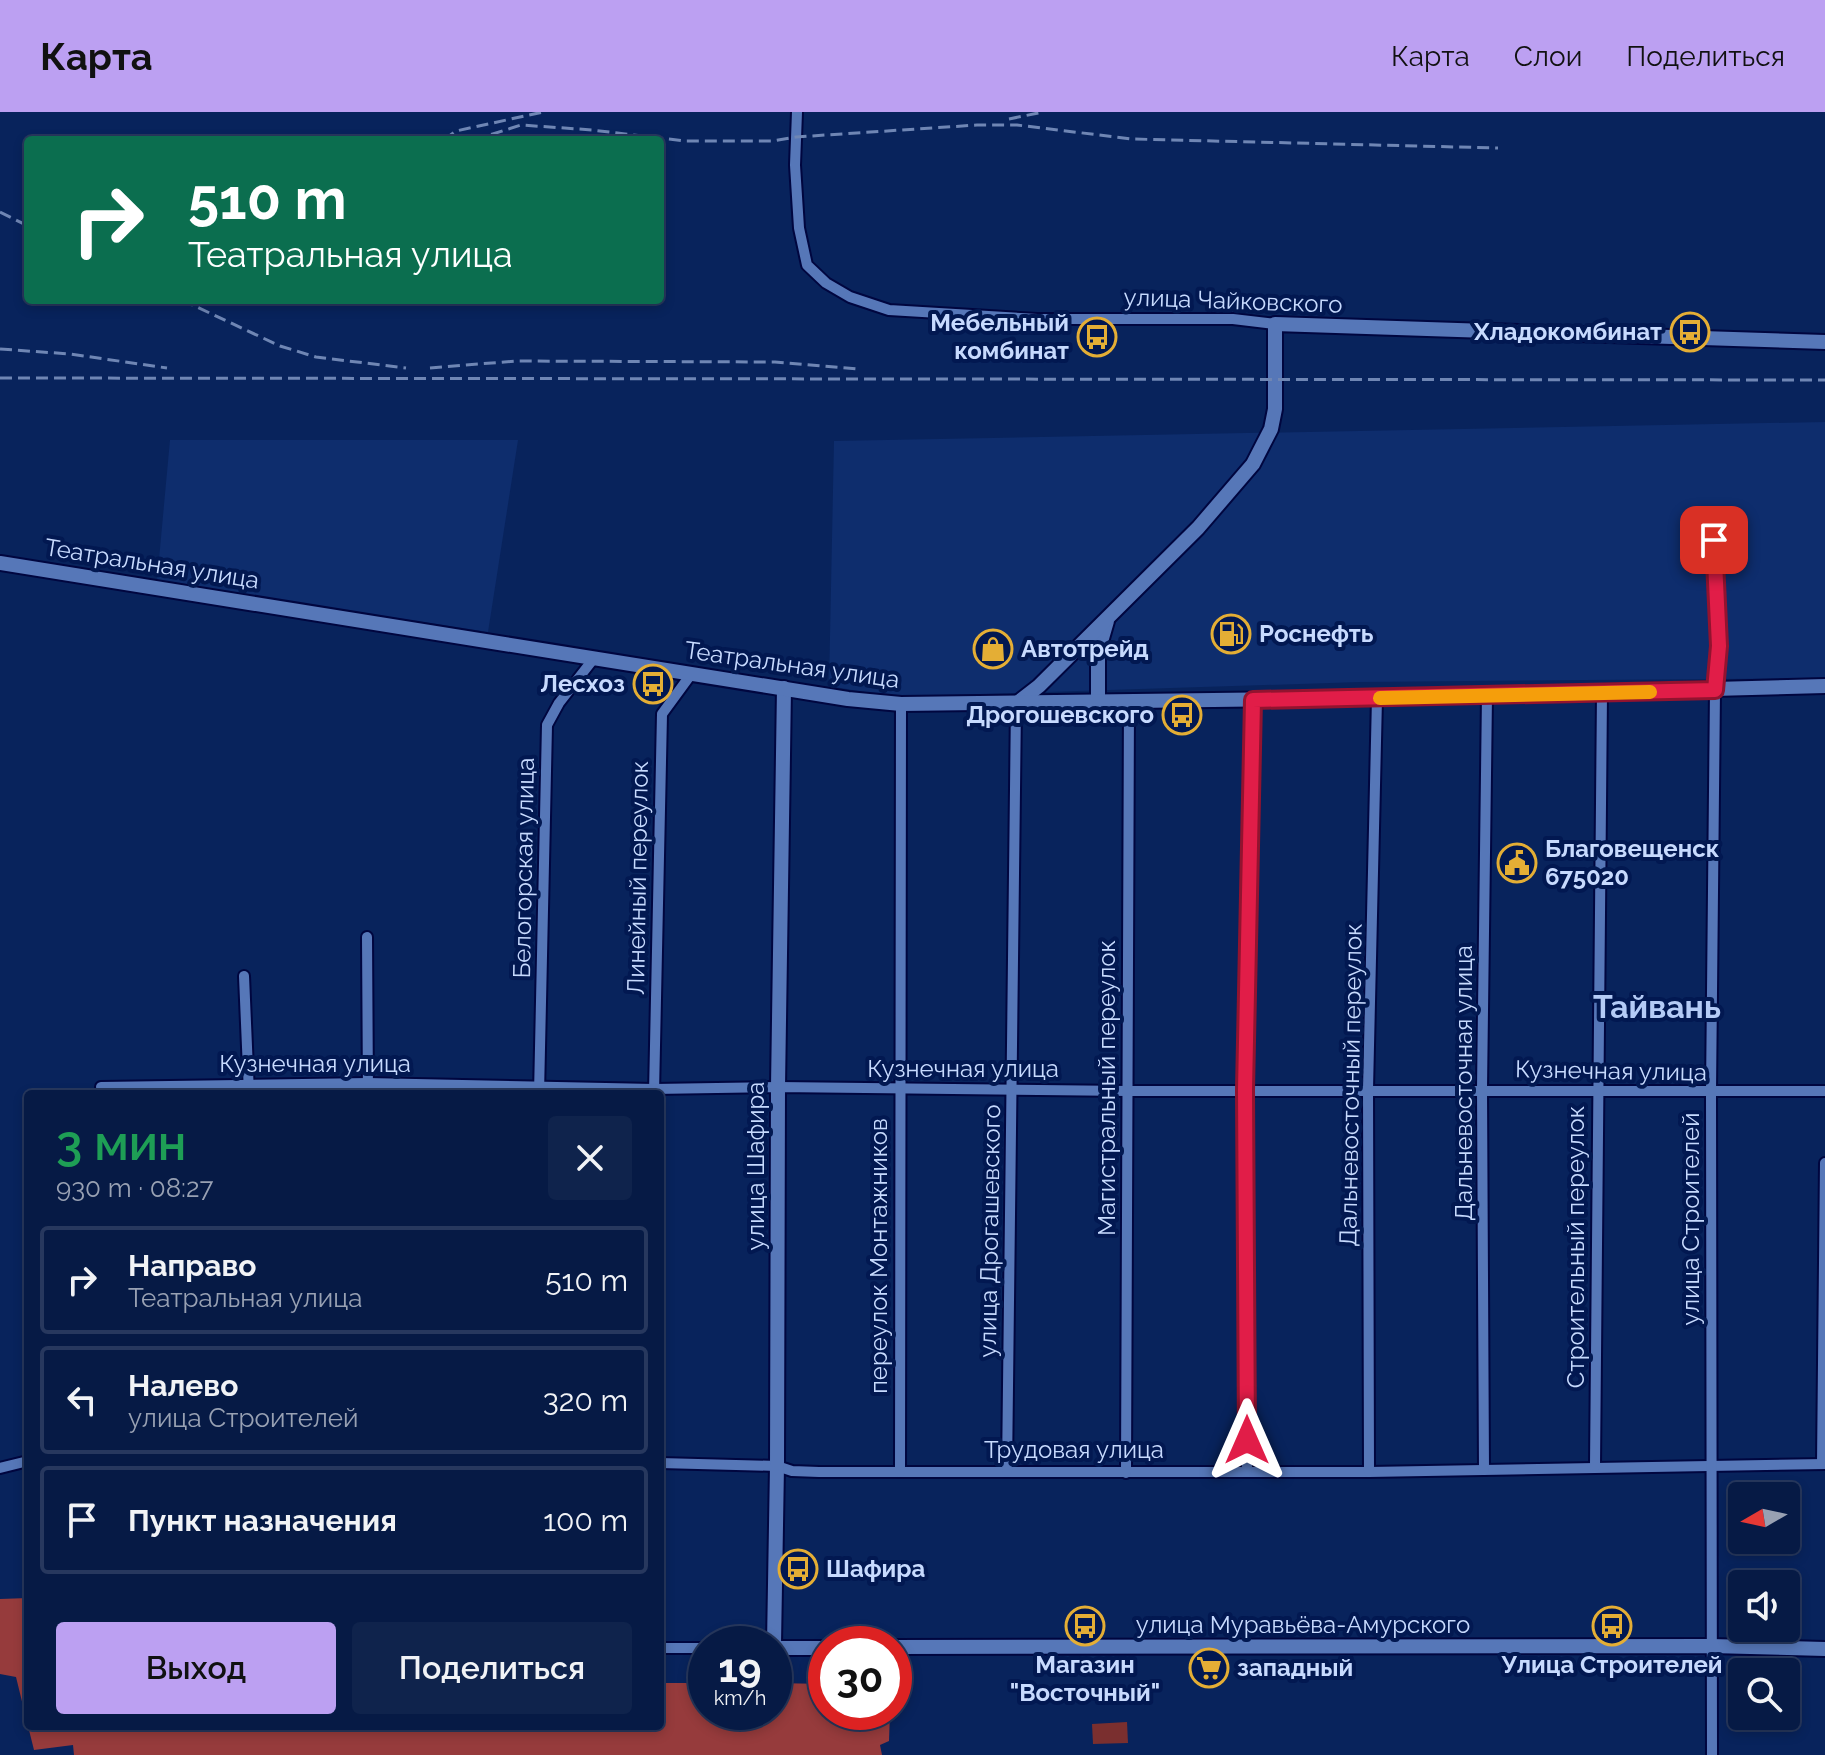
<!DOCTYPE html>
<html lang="ru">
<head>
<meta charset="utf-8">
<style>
	body { margin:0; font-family:Raleway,sans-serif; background:#0f234c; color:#f1f3f6; height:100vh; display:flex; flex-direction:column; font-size:30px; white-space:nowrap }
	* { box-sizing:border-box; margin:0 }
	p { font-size:26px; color:#98a1b3 }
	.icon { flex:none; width:44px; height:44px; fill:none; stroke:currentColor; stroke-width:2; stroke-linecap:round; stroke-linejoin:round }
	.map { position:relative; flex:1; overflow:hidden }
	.drawer { position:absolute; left:24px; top:978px; width:640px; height:640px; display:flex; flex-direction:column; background:#061a45; border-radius:8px; box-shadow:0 4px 12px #0003,0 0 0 2px #27385e }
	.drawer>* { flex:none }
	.guide { position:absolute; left:24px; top:24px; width:640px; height:168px; border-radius:8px; box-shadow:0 4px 12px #0003,0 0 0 2px #27385e; background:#0b6e4f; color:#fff; overflow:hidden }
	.needle { width:52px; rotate:261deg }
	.controls { position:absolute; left:1728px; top:1370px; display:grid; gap:16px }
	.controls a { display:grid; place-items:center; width:72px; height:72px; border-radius:8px; background:#061a45; box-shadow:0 4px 12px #0003,0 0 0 2px #27385e; font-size:40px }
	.speed { position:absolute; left:688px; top:1514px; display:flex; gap:16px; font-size:40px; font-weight:700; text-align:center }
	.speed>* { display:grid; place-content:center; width:104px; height:104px; border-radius:50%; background:#061a45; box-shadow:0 4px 12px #0003,0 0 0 2px #27385e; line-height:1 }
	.speed small { font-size:20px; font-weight:400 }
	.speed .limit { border:12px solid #d22; background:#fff; color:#111 }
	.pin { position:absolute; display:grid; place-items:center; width:68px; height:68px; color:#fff; margin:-34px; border-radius:16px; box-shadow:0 4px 12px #0006 }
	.me { position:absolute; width:88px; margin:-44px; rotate:0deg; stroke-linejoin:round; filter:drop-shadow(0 0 6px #0008) }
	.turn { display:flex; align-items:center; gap:28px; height:168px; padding:0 32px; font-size:36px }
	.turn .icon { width:104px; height:104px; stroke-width:2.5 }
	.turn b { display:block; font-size:56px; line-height:68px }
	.round { display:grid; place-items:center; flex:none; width:84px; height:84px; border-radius:8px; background:#0f234c }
	.overview { display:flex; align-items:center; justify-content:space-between; height:136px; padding:0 32px }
	h1 { font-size:48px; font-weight:600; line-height:60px; color:#1e9e55 }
	.action { display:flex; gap:16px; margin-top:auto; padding:16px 32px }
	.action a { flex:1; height:92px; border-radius:8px; background:#bca0f2; color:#111; font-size:32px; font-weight:600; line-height:92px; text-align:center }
	.action a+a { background:#0f234c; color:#f1f3f6 }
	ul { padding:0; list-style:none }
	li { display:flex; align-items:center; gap:24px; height:108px; margin:0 16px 12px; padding:0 16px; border:4px solid #27385e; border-radius:8px }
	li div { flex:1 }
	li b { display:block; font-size:30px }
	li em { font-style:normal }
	header { display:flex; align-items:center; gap:48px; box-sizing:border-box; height:112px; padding:0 40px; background:#bca0f2; color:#111 }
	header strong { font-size:38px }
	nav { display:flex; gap:44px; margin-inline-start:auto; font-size:28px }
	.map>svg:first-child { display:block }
</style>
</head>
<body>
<header>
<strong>Карта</strong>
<nav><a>Карта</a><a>Слои</a><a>Поделиться</a></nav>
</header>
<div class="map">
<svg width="1825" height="1643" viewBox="0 0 1825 1643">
	<rect width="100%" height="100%" fill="#08235c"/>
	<g fill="#0e2d6d">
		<polygon points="1825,310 1825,566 1360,570 893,585 829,574 834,329"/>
		<polygon points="170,328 518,328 488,520 157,469"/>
	</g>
	<polygon fill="#7a2f2f" points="1127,1610 1128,1631 1093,1632 1092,1612"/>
	<g fill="#963b3c">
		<polygon points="28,1486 28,1614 16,1565 0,1562 0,1487"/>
		<polygon points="660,1571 706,1571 706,1600 774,1600 774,1571 826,1572 826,1600 890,1600 889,1629 880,1633 882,1643 74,1643 73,1633 34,1638 28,1614 660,1614"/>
	</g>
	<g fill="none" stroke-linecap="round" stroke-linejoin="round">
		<defs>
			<g id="minor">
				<polyline points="797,0 795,53 799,116 807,153 826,171 850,185 889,198 1037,207 1233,207 1275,212"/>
				<polyline points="367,825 368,982"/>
				<polyline points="244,864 249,982"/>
				<polyline points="101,975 368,971 654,977 778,975 1128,979 1825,979"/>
				<polyline points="654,981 662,602 692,561"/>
				<polyline points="539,982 547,613 559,591 595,545"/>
				<polyline points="660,1351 777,1354 792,1359 819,1360 1369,1360 1825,1352"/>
				<polyline points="1822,1352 1825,1051"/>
				<polyline points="1595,1354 1602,581"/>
				<polyline points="0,1356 28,1349"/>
				<polyline points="1484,1358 1482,977 1487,583"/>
				<polyline points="1007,1359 1016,592"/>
				<polyline points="1247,1359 1245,978 1253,588"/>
				<polyline points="900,1360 901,592"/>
				<polyline points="1369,1360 1368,977 1377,586"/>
				<polyline points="1126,1361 1129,591"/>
				<polyline points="660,1536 706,1536"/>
				<polyline points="1712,1643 1711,980 1715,578 1719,534 1714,428"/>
			</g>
			<g id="tertiary">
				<polyline points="1098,591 1098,540 1107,509"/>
				<polyline points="1016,592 1039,574 1198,416 1253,352 1271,317 1275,297 1275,212 1825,230"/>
				<polyline points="774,1532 777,1354 778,975 784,576"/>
				<polyline points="894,1535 1711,1534 1825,1537"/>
				<polyline points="774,1536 826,1536"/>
			</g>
			<polyline id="secondary" points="0,451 848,587 901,592 1377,586 1825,574"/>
		</defs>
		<use href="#minor" stroke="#00063f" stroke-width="14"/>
		<use href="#tertiary" stroke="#00063f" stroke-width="18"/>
		<use href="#secondary" stroke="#00063f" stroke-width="18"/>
		<use href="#minor" stroke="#5677b8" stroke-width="10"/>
		<use href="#tertiary" stroke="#5677b8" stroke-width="14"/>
		<use href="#secondary" stroke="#5677b8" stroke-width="14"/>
		<g stroke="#6f86b4" stroke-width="3" stroke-dasharray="12 6" stroke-linecap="butt">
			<polyline points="1009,7 1043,0"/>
			<polyline points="444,28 456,19 543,0"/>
			<polyline points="474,28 521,13 592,18 685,29 773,29 796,25 977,13 1017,13 1132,27 1498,36"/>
			<polyline points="0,100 28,114"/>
			<polyline points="182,188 280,234 316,245 406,256"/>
			<polyline points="0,237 70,242 167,256"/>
			<polyline points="430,256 516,249 775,250 857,257"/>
			<polyline points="0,266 1825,268"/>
		</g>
	</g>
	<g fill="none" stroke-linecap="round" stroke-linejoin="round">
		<defs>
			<polyline id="route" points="1247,1328 1245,978 1253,588 1715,578 1719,534 1714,428"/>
		</defs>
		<use href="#route" stroke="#92132f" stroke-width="20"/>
		<use href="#route" stroke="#e11d48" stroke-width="14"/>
		<polyline stroke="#f59e0b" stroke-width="14" points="1380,586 1650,580"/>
	</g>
	<defs>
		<symbol id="bus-ring" viewBox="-11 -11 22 22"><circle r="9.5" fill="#021851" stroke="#e4ae35" stroke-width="1.5"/><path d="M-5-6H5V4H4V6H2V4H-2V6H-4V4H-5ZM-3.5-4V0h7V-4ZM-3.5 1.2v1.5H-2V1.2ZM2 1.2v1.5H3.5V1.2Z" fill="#e4ae35"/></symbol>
		<symbol id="fuel-ring" viewBox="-11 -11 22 22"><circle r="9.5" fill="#021851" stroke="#e4ae35" stroke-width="1.5"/><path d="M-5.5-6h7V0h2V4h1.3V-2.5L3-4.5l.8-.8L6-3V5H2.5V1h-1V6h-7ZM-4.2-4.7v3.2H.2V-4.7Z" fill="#e4ae35"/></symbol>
		<symbol id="shop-ring" viewBox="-11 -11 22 22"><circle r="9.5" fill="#021851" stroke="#e4ae35" stroke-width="1.5"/><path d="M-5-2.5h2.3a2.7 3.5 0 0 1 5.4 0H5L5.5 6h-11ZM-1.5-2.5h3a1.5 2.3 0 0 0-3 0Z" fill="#e4ae35"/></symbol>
		<symbol id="civic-ring" viewBox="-11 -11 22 22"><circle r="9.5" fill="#021851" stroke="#e4ae35" stroke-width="1.5"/><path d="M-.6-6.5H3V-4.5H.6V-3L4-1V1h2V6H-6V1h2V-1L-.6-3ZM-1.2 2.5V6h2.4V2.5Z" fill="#e4ae35"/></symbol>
		<symbol id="supermarket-ring" viewBox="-11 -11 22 22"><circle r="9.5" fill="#021851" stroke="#e4ae35" stroke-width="1.5"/><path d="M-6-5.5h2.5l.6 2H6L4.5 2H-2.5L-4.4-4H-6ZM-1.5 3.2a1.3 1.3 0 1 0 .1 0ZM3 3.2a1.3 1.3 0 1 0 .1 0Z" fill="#e4ae35"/></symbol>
	</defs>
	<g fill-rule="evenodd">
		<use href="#bus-ring" x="1668" y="198" width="44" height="44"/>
		<use href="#bus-ring" x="1075" y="203" width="44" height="44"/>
		<use href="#fuel-ring" x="1209" y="500" width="44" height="44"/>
		<use href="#shop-ring" x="971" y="515" width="44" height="44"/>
		<use href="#bus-ring" x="631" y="550" width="44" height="44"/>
		<use href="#bus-ring" x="1160" y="581" width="44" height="44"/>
		<use href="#civic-ring" x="1495" y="729" width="44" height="44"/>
		<use href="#bus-ring" x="776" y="1435" width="44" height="44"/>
		<use href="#bus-ring" x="1063" y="1492" width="44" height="44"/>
		<use href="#bus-ring" x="1590" y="1492" width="44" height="44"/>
		<use href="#supermarket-ring" x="1187" y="1534" width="44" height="44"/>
	</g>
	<g text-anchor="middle" stroke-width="8" stroke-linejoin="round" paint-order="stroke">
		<g font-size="24" fill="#c7dafe" stroke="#021851">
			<text transform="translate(1233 189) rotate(2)" y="8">улица Чайковского</text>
			<text transform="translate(152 452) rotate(9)" y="8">Театральная улица</text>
			<text transform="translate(792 553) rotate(8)" y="8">Театральная улица</text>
			<text transform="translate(524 756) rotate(-89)" y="8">Белогорская улица</text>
			<text transform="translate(638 766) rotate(-89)" y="8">Линейный переулок</text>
			<text x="315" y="960">Кузнечная улица</text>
			<text x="963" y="965">Кузнечная улица</text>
			<text transform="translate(1611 959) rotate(1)" y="8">Кузнечная улица</text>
			<text transform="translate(1464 971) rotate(-90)" y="8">Дальневосточная улица</text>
			<text transform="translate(1351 973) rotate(-89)" y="8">Дальневосточный переулок</text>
			<text transform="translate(1107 976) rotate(-90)" y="8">Магистральный переулок</text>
			<text transform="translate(756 1054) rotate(-90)" y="8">улица Шафира</text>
			<text transform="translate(1691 1107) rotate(-90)" y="8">улица Строителей</text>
			<text transform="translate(990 1119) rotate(-89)" y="8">улица Дрогашевского</text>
			<text transform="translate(1576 1135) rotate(-90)" y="8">Строительный переулок</text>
			<text transform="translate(879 1144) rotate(-90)" y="8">переулок Монтажников</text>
			<text x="1074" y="1346">Трудовая улица</text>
			<text x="1303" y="1521">улица Муравьёва-Амурского</text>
		</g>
		<g font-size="24" font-weight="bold" fill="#c7dafe" stroke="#021851" text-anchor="start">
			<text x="1069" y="219" text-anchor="end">Мебельный<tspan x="1069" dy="28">комбинат</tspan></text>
			<text x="1662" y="228" text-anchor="end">Хладокомбинат</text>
			<text x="1259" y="530">Роснефть</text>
			<text x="1021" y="545">Автотрейд</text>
			<text x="625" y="580" text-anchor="end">Лесхоз</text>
			<text x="1154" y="611" text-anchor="end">Дрогошевского</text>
			<text x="1545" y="745">Благовещенск<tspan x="1545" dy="28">675020</tspan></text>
			<text x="826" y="1465">Шафира</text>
			<text x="1085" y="1561" text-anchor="middle">Магазин<tspan x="1085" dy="28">"Восточный"</tspan></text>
			<text x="1612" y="1561" text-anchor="middle">Улица Строителей</text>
			<text x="1237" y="1564">западный</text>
		</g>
		<g font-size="32" font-weight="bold" fill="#b4cbf6" stroke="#021851">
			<text x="1657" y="906">Тайвань</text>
		</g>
	</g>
</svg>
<div class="controls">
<a><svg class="needle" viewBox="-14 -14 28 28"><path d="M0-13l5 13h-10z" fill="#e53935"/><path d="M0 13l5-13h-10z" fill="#98a1b3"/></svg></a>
<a><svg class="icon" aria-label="sound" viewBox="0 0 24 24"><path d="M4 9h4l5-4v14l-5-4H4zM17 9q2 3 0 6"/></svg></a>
<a><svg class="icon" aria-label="search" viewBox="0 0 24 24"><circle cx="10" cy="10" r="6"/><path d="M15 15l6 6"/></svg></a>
</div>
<div class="speed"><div>19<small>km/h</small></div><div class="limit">30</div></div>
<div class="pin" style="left:1714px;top:428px;background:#d93025"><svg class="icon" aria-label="arrive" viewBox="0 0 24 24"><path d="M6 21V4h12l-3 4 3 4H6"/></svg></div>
<svg class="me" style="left:1247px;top:1328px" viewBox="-20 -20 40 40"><path d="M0-17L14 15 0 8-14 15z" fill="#e11d48" stroke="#fff" stroke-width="4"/></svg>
<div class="guide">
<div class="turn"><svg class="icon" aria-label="right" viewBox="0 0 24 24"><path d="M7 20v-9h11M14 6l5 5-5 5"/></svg><div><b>510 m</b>Театральная улица</div></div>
</div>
<section class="drawer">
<div class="overview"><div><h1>3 мин</h1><p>930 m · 08:27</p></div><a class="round"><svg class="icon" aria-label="close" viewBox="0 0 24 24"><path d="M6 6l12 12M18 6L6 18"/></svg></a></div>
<ul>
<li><svg class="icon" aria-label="right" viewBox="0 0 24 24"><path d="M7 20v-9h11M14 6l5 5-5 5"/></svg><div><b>Направо</b><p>Театральная улица</p></div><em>510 m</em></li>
<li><svg class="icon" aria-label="left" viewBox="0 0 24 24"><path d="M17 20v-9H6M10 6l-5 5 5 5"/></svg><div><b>Налево</b><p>улица Строителей</p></div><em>320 m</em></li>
<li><svg class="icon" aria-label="arrive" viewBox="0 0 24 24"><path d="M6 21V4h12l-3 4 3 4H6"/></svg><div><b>Пункт назначения</b></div><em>100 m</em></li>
</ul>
<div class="action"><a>Выход</a><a>Поделиться</a></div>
</section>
</div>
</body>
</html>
